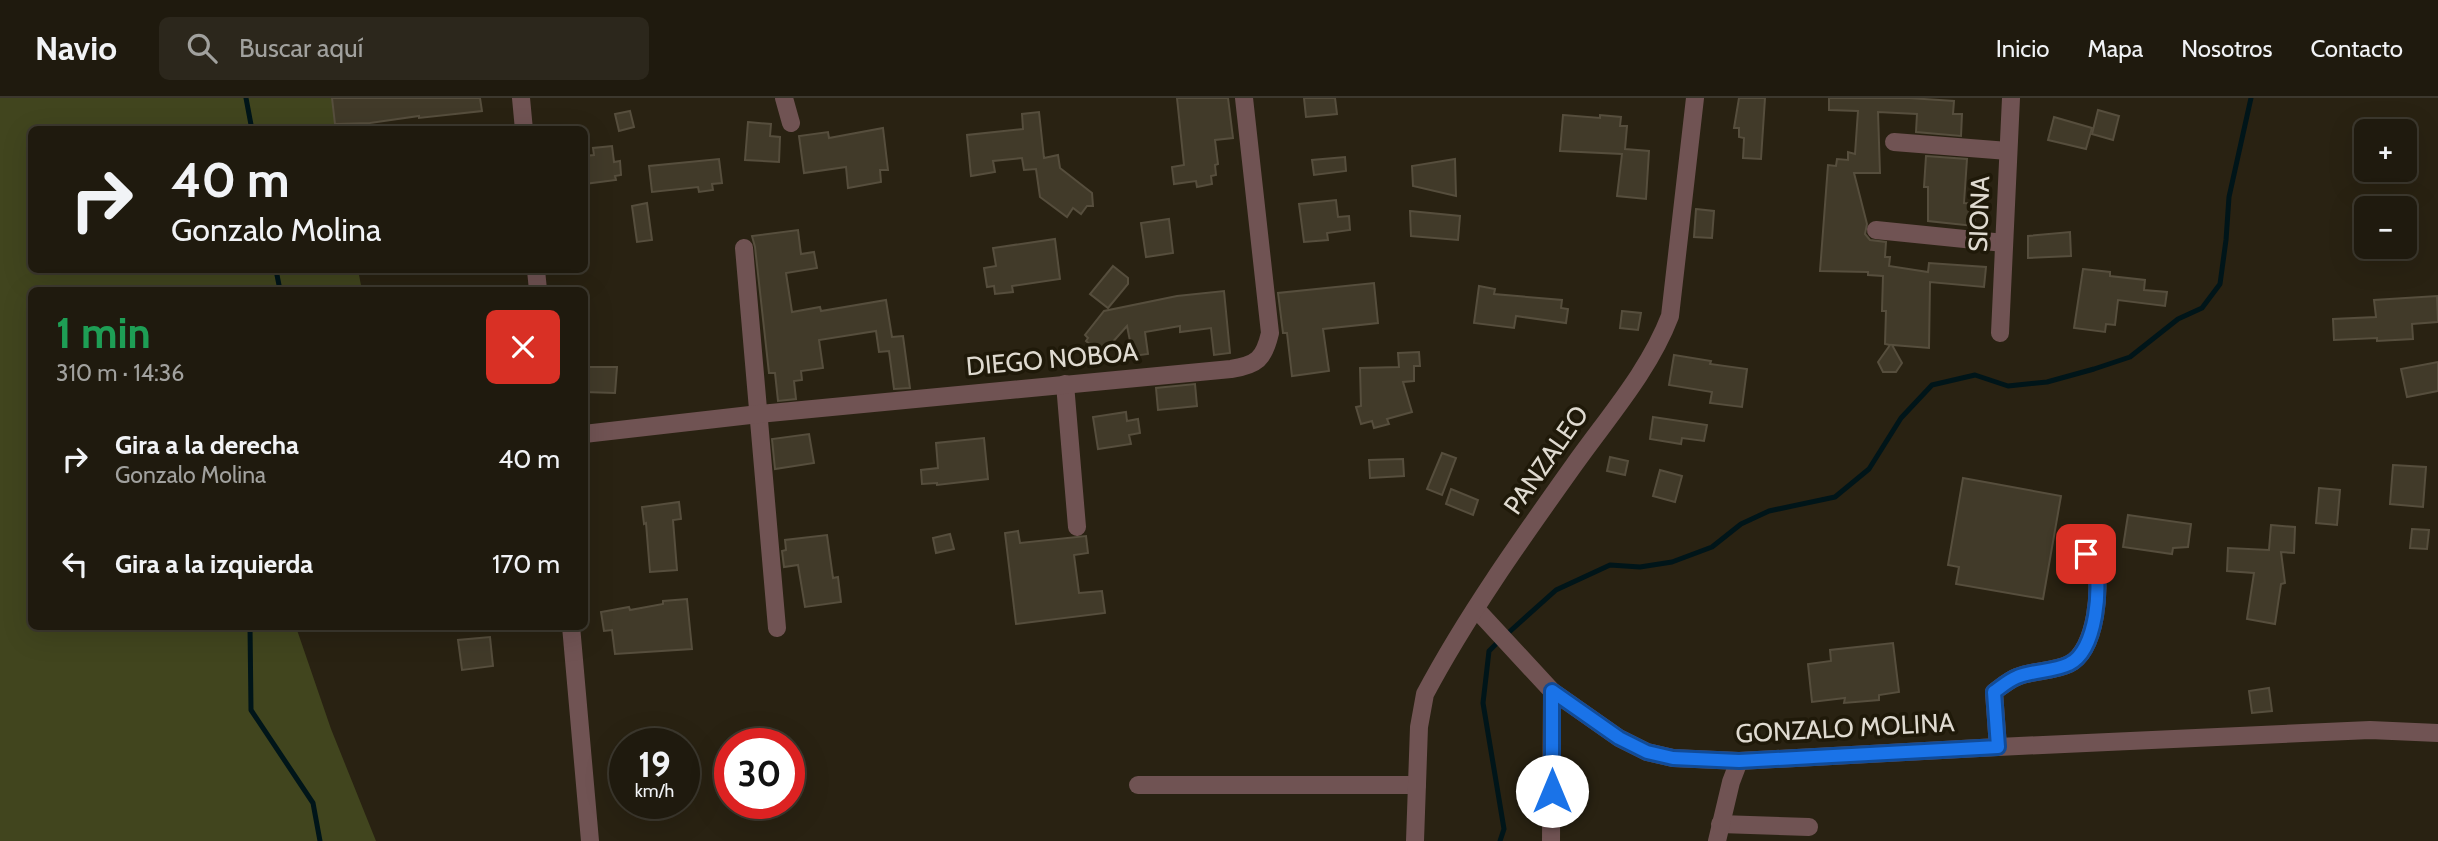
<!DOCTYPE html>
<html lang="es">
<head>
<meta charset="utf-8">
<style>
	body { margin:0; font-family:Cabin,sans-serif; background:#2c271c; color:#f1f3f6; height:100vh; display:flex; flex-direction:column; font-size:26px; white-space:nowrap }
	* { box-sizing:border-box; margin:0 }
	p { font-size:23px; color:#a1a19e }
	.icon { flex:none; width:38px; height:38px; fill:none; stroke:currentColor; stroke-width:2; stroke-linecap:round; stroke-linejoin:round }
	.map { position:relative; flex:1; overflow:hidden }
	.panel { position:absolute; left:28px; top:189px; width:560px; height:343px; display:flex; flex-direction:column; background:#1f1a0e; border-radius:10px; box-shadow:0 7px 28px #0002,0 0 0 2px #3c382e }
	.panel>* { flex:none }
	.top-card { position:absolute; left:28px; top:28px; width:560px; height:147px; border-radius:10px; box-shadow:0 7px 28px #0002,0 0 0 2px #3c382e; background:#1f1a0e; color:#f1f3f6; overflow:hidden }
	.controls { position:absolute; left:2354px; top:21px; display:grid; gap:14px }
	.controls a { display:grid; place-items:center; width:63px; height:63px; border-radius:10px; background:#1f1a0e; box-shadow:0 7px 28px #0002,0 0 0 2px #3c382e; font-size:35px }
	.speed { position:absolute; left:609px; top:630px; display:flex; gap:14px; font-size:35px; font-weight:700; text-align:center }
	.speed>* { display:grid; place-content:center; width:91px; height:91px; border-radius:50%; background:#1f1a0e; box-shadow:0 7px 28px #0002,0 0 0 2px #3c382e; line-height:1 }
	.speed small { font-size:18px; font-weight:400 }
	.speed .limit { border:10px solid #d22; background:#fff; color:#111 }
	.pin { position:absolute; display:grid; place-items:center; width:60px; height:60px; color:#fff; margin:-30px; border-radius:14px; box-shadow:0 4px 10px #0006 }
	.me { position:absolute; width:77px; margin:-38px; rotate:0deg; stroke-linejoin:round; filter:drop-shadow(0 0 5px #0008) }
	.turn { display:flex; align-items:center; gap:24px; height:147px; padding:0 28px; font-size:32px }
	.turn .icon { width:91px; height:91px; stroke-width:2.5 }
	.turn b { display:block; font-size:49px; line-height:60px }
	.round { display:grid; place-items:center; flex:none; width:74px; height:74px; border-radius:10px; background:#2c271c }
	.head { display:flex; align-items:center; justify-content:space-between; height:119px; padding:0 28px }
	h1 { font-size:42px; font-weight:800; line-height:52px; color:#1e9e55 }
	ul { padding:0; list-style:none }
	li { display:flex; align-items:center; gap:21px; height:105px; padding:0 28px }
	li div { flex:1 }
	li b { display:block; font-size:26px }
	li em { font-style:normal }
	header { display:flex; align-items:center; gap:42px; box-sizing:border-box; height:98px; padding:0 35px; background:#1f1a0e; border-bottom:2px solid #3c382e }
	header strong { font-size:33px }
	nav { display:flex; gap:38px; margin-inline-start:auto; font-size:24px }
	.search { width:490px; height:63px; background:#2c271c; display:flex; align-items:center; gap:18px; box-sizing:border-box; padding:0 24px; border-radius:10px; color:#a1a19e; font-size:26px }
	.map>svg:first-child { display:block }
</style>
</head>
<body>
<header>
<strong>Navio</strong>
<div class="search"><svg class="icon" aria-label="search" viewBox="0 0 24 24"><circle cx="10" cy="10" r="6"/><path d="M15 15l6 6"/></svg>Buscar aquí</div>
<nav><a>Inicio</a><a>Mapa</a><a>Nosotros</a><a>Contacto</a></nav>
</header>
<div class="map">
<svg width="2438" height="743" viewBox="0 0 2438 743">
	<rect width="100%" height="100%" fill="#292212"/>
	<polygon fill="#41451e" points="0,0 357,0 356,31 32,32 32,172 358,172 362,192 32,192 32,528 296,529 331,631 376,743 0,743"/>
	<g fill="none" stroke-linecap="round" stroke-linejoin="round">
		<g stroke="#001519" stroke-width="5">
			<polyline points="246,0 252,32"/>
			<polyline points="276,172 280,192"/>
			<polyline points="250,528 251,612 313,705 320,743"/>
			<polyline points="1507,536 1556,492 1610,467 1640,469 1672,464 1712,449 1741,426 1769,413 1835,399 1869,371 1901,320 1932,287 1975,277 2008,288 2047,284 2094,271 2130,259 2178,221 2202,210 2220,186 2226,142 2229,99 2251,0"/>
			<polyline points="1499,543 1489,553 1483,605 1504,731 1500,743"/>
		</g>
	</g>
	<g fill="#413a29" stroke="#564e3d" stroke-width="2">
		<polygon points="332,0 480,0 482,13 419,20 419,18 370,25 335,26"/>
		<polygon points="1177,0 1228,0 1233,40 1215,42 1218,66 1215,67 1216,77 1211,78 1212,86 1197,89 1196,83 1174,86 1172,69 1184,67"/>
		<polygon points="1304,0 1335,0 1337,16 1306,19"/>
		<polygon points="1739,0 1765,0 1761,61 1743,60 1744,40 1739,39 1739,30 1734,30"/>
		<polygon points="1829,0 1909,0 1954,3 1953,16 1962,16 1961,38 1916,34 1917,16 1878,14 1880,75 1854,75 1867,126 1865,136 1870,142 1886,144 1885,159 1890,159 1889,168 1928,174 1929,165 1986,169 1984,189 1930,184 1929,250 1892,247 1902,265 1896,274 1883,274 1878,264 1890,247 1885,246 1886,213 1882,213 1883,178 1868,177 1868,174 1820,173 1828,67 1836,68 1837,61 1848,62 1848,54 1855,56 1858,13 1829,12"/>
		<polygon points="2098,12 2119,18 2113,42 2092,36"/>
		<polygon points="630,13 634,29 619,33 615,16"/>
		<polygon points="1039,14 1044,60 1058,57 1060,70 1092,95 1093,108 1087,108 1081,116 1073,110 1067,119 1040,99 1036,71 1024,72 1022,60 993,63 995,74 971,78 967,37 1023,31 1022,16"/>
		<polygon points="1563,17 1600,20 1600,17 1621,19 1620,28 1627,28 1625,51 1649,53 1646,101 1617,98 1622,56 1560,53"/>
		<polygon points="2054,19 2092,30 2086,51 2048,42"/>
		<polygon points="748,24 771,26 770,38 780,39 779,64 745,62"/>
		<polygon points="883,30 888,72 880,72 881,84 848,90 846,69 804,75 799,38 828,34 829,40"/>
		<polygon points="612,48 614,64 620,63 621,77 615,78 616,82 584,86 584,58 594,57 593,50"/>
		<polygon points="1926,58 1967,61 1964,105 1976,106 1974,128 1928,123 1928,89 1924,89"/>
		<polygon points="1345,59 1346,73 1314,77 1312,62"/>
		<polygon points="719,61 722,85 712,86 713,92 699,94 698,89 652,94 649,68"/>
		<polygon points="1455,61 1456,98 1413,88 1412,68"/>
		<polygon points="1336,102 1338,119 1349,118 1350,132 1327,135 1328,142 1304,144 1299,106"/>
		<polygon points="647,105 652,142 637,144 632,108"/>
		<polygon points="1696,111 1714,113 1712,140 1694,139"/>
		<polygon points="1410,113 1460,118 1458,142 1411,138"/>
		<polygon points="1169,121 1173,155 1146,159 1141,125"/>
		<polygon points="798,132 801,156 814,154 817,170 786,175 792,214 820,209 821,213 886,202 892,239 903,238 910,290 894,291 889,253 879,254 876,233 819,242 823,270 801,273 802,282 794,283 796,301 778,303 775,275 769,275 755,149 752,138"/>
		<polygon points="2070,134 2071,158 2028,160 2028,138"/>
		<polygon points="1055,141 1060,181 1012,188 1013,194 995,196 994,188 987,189 984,170 996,168 993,150"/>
		<polygon points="1113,168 1128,180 1128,186 1108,210 1090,196"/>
		<polygon points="2083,171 2110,174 2110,178 2145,182 2144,192 2167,194 2165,208 2118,202 2115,227 2106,226 2105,234 2074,230"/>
		<polygon points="1374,185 1378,225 1323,231 1329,273 1292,278 1287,235 1283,235 1278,195"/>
		<polygon points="1479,188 1495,191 1494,196 1562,202 1561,210 1568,211 1566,225 1516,218 1514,230 1474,225"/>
		<polygon points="1224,193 1230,255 1214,257 1211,230 1180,234 1180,228 1145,234 1148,256 1133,258 1127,228 1102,256 1086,243 1088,240 1085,237 1104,213 1177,198"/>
		<polygon points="2437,198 2438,224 2412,226 2413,241 2377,243 2377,240 2334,242 2333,221 2376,219 2374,202"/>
		<polygon points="1622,213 1641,215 1638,232 1620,230"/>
		<polygon points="1419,254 1420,268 1414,268 1414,283 1403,284 1412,314 1387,321 1389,326 1374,330 1372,323 1361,326 1356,309 1361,308 1360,270 1399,269 1398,255"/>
		<polygon points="1674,257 1711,263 1710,266 1747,271 1742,309 1710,305 1712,294 1669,287"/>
		<polygon points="2438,264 2438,293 2407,299 2401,271"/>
		<polygon points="584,269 617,269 615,295 584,294"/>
		<polygon points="1195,286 1197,308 1158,312 1156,290"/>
		<polygon points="1126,314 1127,323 1138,321 1140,335 1129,337 1131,346 1098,351 1093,319"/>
		<polygon points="1653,319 1707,327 1704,343 1682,340 1681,346 1650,341"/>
		<polygon points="809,336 814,365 775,371 772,341"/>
		<polygon points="984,340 988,381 937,387 937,385 922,386 921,372 938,370 936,345"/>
		<polygon points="1442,355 1456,360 1442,397 1427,391"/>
		<polygon points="1610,359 1628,363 1625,377 1607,373"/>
		<polygon points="1403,361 1404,378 1370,380 1369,362"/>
		<polygon points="2393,367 2426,369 2423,409 2390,406"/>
		<polygon points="1660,372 1682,378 1675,404 1653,398"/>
		<polygon points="1963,380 2061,398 2043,501 1956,486 1959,469 1948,467"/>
		<polygon points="2319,390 2340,392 2337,427 2316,425"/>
		<polygon points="1451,391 1478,402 1473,417 1446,406"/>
		<polygon points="679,404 681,421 673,422 677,472 650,474 646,425 644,426 642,409"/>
		<polygon points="2128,417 2191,426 2188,449 2173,450 2172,456 2123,449"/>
		<polygon points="2271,427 2295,429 2294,455 2281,454 2285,485 2281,486 2275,526 2247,521 2254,475 2227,473 2228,450 2269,452"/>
		<polygon points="2412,431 2429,432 2427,451 2410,450"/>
		<polygon points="1018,433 1020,445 1086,438 1088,455 1074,457 1079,495 1102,493 1105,515 1016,526 1005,435"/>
		<polygon points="950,436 954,451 936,455 933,440"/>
		<polygon points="827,437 833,480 838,479 841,504 805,509 798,467 784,469 782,453 786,452 785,442"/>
		<polygon points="687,501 692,551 615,556 612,532 604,533 601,514 629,509 630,512 663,506 663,503"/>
		<polygon points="490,539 493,568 462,572 458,542"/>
		<polygon points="1893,545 1899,594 1879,597 1879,602 1844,605 1845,600 1812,604 1808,566 1831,563 1830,552"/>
		<polygon points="2269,590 2272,613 2252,615 2249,593"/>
	</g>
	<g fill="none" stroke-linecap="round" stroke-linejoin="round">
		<g stroke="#705353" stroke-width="18">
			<polyline points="521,0 524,32"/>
			<polyline points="784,0 791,25"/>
			<polyline points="1894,44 2008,53"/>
			<polyline points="1876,132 2004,145"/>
			<polyline points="744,150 777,530"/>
			<polyline points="536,172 538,192"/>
			<polyline points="2000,235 2011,0"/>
			<polyline points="1065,286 1077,429"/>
			<path d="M584,336L759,316L1231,271C1257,267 1264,261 1270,235L1244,0"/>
			<polyline points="1477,512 1552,593 1619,640 1647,654 1673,660 1739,663 1998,649 2370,632 2438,635"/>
			<polyline points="571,528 590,743"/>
			<path d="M1998,649L1994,594C2001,589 2009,582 2017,579C2033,572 2053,574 2069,566C2097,552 2102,486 2094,461L2086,456H2067"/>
			<polyline points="1138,687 1417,687"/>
			<polyline points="1720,726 1809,729"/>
			<path d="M1415,743L1419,629L1425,596C1467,517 1522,440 1574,367C1608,319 1649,273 1670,218L1695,0"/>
			<polyline points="1551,743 1552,593"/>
			<polyline points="1717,743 1731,684 1739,663"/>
		</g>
	</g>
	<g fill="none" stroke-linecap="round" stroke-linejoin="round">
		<defs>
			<path id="route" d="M1552,693V593L1619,640L1647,654L1673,660L1739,663L1998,649L1994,594C2001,589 2009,582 2017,579C2033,572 2053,574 2069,566C2097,553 2102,486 2094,461L2086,456"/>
		</defs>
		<use href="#route" stroke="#114b97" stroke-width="18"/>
		<use href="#route" stroke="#1a73e8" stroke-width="12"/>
	</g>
	<g text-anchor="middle" stroke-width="7" stroke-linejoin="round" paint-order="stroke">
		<g font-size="26" fill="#dfdad0" stroke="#1f1909">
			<text transform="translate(1979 116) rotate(-88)" y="9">SIONA</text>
			<text transform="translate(1052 261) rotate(-5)" y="9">DIEGO NOBOA</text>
			<text transform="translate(1546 362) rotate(-55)" y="9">PANZALEO</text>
			<text transform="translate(1845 630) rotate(-3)" y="9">GONZALO MOLINA</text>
		</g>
	</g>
</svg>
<div class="controls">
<a>+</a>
<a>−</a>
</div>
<div class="speed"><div>19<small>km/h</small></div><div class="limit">30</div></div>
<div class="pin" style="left:2086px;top:456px;background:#d93025"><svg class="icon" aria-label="arrive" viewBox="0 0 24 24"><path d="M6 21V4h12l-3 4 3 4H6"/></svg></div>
<svg class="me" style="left:1552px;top:693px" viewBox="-20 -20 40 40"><circle r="19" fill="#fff"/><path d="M0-13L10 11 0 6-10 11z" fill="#1a73e8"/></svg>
<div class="top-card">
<div class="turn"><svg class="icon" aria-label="right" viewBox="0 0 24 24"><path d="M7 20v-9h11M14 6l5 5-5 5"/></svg><div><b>40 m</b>Gonzalo Molina</div></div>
</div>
<section class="panel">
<div class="head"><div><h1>1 min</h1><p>310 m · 14:36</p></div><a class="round" style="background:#d93025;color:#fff"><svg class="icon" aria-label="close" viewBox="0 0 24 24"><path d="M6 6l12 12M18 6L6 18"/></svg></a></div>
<ul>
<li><svg class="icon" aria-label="right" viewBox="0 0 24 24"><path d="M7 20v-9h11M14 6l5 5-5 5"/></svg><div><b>Gira a la derecha</b><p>Gonzalo Molina</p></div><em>40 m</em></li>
<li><svg class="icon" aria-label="left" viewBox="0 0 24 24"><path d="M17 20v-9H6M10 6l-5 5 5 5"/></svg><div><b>Gira a la izquierda</b></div><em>170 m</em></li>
</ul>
</section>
</div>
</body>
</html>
